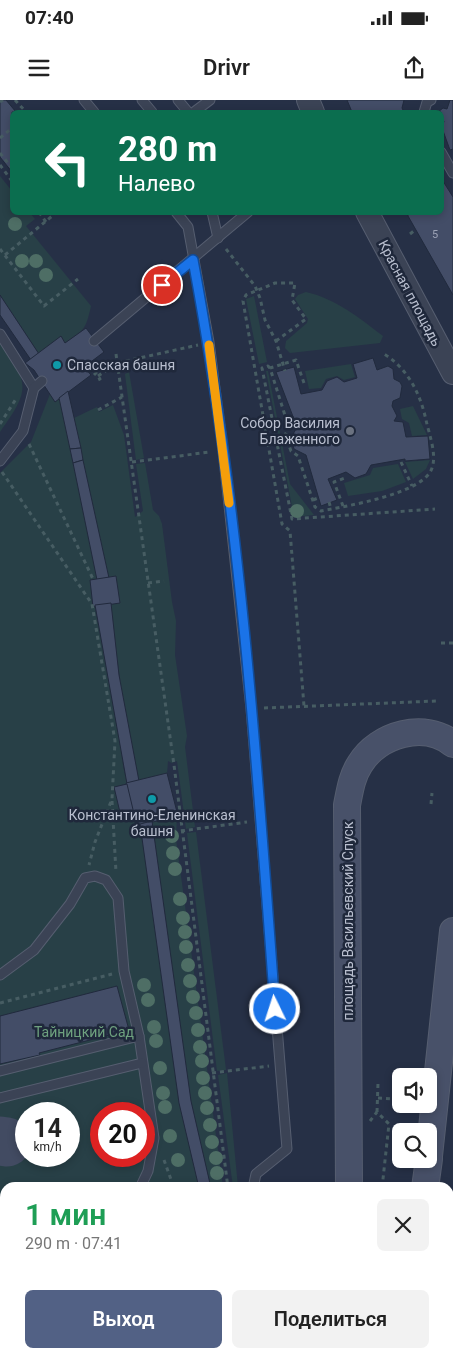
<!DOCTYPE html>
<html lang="ru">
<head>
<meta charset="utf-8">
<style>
	body { margin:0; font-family:Roboto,sans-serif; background:#f2f2f2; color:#222; height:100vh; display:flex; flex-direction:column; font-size:19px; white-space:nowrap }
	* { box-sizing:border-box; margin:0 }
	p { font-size:16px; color:#767676 }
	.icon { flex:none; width:28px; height:28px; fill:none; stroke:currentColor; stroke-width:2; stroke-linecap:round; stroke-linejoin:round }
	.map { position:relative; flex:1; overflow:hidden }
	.sheet { position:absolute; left:0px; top:1082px; width:454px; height:176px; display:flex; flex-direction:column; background:#fff; border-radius:15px 15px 0 0; box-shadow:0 2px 8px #0003 }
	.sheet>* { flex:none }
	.hud { position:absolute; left:10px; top:10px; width:434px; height:105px; border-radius:8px; box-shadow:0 2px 8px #0003; background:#0b6e4f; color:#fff; overflow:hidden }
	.fabs { position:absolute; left:392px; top:968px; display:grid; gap:10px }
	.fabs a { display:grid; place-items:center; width:45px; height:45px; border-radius:8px; background:#fff; box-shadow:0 2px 8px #0003; font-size:25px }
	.speed { position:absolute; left:15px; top:1002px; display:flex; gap:10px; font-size:25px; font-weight:700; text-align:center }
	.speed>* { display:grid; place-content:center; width:65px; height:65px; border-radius:50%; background:#fff; box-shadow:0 2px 8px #0003; line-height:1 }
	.speed small { font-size:12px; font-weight:400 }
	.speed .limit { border:8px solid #d22; background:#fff; color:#111 }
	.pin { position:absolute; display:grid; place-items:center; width:42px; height:42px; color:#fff; margin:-21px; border:2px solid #fff; border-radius:50%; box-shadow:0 1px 5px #0007 }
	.me { position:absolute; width:55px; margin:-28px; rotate:356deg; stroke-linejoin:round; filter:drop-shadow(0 0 4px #0008) }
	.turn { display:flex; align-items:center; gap:18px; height:105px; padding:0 25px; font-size:22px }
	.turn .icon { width:65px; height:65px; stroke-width:2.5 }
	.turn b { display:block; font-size:35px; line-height:42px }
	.round { display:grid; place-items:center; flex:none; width:52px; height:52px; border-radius:8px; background:#f2f2f2 }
	.headline { display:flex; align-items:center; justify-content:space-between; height:85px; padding:0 25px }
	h1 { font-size:30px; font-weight:600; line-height:38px; color:#1e9e55 }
	.button { display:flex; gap:10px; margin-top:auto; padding:10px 25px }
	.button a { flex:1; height:58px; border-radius:8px; background:#526185; color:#fff; font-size:20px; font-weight:600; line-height:58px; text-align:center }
	.button a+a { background:#f2f2f2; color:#222 }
	.status { display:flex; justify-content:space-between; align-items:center; height:35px; padding:0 25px; background:#fff; direction:ltr }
	.status svg { height:14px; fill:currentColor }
	header { display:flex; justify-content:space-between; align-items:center; height:65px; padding:0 25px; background:#fff; font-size:22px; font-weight:600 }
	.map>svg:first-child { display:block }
</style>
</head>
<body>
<div class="status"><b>07:40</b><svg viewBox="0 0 49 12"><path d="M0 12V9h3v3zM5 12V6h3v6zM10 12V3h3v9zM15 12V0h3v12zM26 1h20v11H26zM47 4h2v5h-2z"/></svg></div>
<header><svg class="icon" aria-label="menu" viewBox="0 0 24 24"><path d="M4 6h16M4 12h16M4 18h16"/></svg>Drivr<svg class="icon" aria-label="share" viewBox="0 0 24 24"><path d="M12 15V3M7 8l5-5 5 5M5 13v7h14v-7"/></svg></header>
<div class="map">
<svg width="453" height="1258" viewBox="0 0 453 1258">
	<rect width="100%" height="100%" fill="#263046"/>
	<g fill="#284047" fill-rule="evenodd">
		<path d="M0,76L12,91V112L30,113L35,119L26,126L91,206C86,228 85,230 65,243L61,236L39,254L0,195Z"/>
		<path d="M306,192C336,199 358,217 383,236L380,243L290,253L285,248L286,241L307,223L308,219L295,199L298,195Z"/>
		<polygon points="254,196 267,262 259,264 246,199"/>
		<path d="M0,240C28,284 32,288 0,332Z"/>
		<polygon points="351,264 355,277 344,280 337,276 326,279 321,288 309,289 305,271"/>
		<polygon points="266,271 268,271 290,384 314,415 294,417"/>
		<polygon points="129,272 144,358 136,360 125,274"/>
		<path d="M50,294L55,302L59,298L79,341L74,318L97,307L99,312L113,305L124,335L135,417L143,411L136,364L145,363L153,410L159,416L162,424L172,502L176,521L175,555L187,636L185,647L195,727L186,729L177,661L172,663L168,661L167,674L139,681L122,593L123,665L127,684L114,687V689L130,719L135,718L140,724L166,891L164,895L179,1003L199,1087L5,1088V1113H0V373L31,342ZM107,489L120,579L98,524L95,507ZM26,1014H69V1056H26ZM101,1014H144V1056H101Z"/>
		<polygon points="413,306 427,335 412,336 409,323 402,319 400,309"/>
		<polygon points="430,360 426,369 413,379 405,362"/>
		<polygon points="398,364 406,382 382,391 348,396 344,383 370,375 373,368"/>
		<polygon points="177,715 176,739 223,1087 211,1087 191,1001 152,721"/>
		<polygon points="196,732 226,970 217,971 187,733"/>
		<polygon points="227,973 238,1087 233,1087 218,975"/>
	</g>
	<polygon fill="#39496e" points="0,1242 5,1243 5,1254 336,1254 375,1258 0,1258"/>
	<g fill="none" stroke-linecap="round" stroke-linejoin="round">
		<polyline stroke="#424b62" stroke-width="49" points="0,1041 7,1042"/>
	</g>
	<g fill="#434d67" stroke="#212a3d">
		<polygon points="0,0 6,0 16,12 12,12 12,72 0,57"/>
		<polygon points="347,0 404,0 402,8 404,12 352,12"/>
		<polygon points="450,0 453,0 453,49 450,50 442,28 444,21 441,20 441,12 438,12 443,8 447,9"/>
		<polygon points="441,78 453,97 453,195 408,116 408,112 441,112"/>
		<polygon points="0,195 39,254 31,260 0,215"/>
		<polygon points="86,228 104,252 84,267 91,275 55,302 34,270 25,263 61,236 65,243"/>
		<polygon points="373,258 377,270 388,266 393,269 394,279 400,282 402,286 400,298 393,301 392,306 397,316 394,321 403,322 406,337 428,336 430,359 405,361 405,359 371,365 366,374 355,378 346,372 328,379 337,400 321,406 306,355 294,349 291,338 297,327 276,272 294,267 301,294 322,290 327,281 337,277 344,282 357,278 353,264"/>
		<polygon points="68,291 81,348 70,349 59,298"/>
		<polygon points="81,348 83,360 73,363 70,349"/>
		<polygon points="83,360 109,478 97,480 73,363"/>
		<polygon points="116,476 120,503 93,507 90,480"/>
		<polygon points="111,503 119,575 139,681 127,684 95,505"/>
		<polygon points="167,673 178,716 136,726 126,683"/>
		<polygon points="127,684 135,718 122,721 114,687"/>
		<polygon points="152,721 191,1001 211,1088 199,1088 179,1003 140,724"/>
		<polygon points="117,886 129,930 39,953 40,955 0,964 0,916"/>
		<polygon points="0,1113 5,1113 5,1128 0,1127"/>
	</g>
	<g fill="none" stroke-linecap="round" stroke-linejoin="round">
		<polyline stroke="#3c455b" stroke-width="28" stroke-dasharray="28 14" stroke-linecap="butt" points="449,1184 453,1184"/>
		<defs>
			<g id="service">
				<polyline points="84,0 94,12"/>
				<polyline points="142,0 152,12"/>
				<polyline points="178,0 188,12"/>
				<polyline points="194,12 210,0"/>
				<polyline points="424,12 427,2 431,0"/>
				<polyline points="441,52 453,73"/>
				<polyline points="176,112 188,127 209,242 223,350 251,609 287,1049 256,1074 253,1088"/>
				<polyline points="212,112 218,138"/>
				<polyline points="0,234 34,288"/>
				<polyline points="94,241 248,112"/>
				<polyline points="0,361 23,331 34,288 42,281"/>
				<polyline points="0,875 34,850 70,804 85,778 95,776 106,780 118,798 124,871 139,936 154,1038 148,1071 140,1088"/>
				<polyline points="0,971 139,936"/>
				<polyline points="0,998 142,963"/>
			</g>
			<g id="tertiary">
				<polyline points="308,0 313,12"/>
				<polyline points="367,112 453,273"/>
				<polyline points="449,1253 453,1215"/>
			</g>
			<g id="secondary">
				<polyline points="429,1056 453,831"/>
				<path d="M349,1088L347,705C350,690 352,676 360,664C378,634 425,621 453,644"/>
				<polyline points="425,1088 429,1059"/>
				<polyline points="0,1212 5,1212"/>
				<polyline points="405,1258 406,1254"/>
			</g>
			<polyline id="primary" points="0,1189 5,1189"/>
		</defs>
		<use href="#service" stroke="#565e70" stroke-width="11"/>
		<use href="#tertiary" stroke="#565e70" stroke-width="24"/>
		<use href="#secondary" stroke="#565e70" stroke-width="28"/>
		<use href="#primary" stroke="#444c5f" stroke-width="29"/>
		<g stroke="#475d63" stroke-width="3" stroke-dasharray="4 4" stroke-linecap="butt">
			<polyline points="15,0 26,12"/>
			<polyline points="0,2 3,0"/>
			<polyline points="0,38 12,28"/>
			<polyline points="0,53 12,68"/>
			<polyline points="0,65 12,81"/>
			<polyline points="39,112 46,122"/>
			<polyline points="410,134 415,130"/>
			<polyline points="0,149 44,206 78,179"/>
			<polyline points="226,149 255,186 260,198 265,220 276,241 285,271"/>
			<polyline points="5,155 57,112"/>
			<polyline points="276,241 306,219 292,200 295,183 275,183 246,195 243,201 282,424 290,431 304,606"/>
			<polyline points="116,254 174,665 228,1088"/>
			<polyline points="270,268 268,266 262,268 292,419 435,409"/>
			<polyline points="94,275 96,273 100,279 98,280"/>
			<polyline points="98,276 117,263 198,245"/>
			<path d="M304,283L296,260L270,268L289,328L285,335L291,351L298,356L315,407L321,411C346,406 424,394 432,368C437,354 429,334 426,320C420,293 408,269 384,254"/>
			<polyline points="98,310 122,297"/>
			<polyline points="0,324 16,299"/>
			<polyline points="29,344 93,479"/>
			<polyline points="132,362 210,352"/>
			<polyline points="401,362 412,386"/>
			<polyline points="2,372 92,504 115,641 112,699 95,742 89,765"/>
			<polyline points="313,400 318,398"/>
			<polyline points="329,402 331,409"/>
			<polyline points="343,406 334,382 345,378"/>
			<polyline points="148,483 164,481"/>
			<polyline points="441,543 453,543"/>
			<polyline points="264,608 437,601"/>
			<polyline points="112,701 116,772"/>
			<polyline points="431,704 432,693"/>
			<polyline points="181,731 247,722"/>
			<polyline points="0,903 112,874"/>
			<polyline points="212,973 269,966"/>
			<polyline points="378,998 395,999"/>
			<polyline points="377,1012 378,983"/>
			<polyline points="370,1021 377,1012 389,1024 382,1088"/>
			<polyline points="164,1060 174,1088"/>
		</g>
		<use href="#service" stroke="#3b4355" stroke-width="9"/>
		<use href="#tertiary" stroke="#3b4355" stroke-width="22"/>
		<use href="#secondary" stroke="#485169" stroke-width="26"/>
		<use href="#primary" stroke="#596275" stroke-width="28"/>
	</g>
	<g fill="#4e6e65">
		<circle cx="15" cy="124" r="7"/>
		<circle cx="22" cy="161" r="7"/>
		<circle cx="36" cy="161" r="7"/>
		<circle cx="46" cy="175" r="7"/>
		<circle cx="297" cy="411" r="7"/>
		<circle cx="172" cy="736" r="7"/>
		<circle cx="173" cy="753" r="7"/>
		<circle cx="175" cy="769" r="7"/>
		<circle cx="180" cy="799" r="7"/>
		<circle cx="183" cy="818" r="7"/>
		<circle cx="185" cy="832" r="7"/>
		<circle cx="186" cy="847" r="7"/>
		<circle cx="188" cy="865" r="7"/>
		<circle cx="190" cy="881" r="7"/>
		<circle cx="144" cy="885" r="7"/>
		<circle cx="193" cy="897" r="7"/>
		<circle cx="148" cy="900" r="7"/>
		<circle cx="196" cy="913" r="7"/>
		<circle cx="154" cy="927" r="7"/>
		<circle cx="198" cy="930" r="7"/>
		<circle cx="156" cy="941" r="7"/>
		<circle cx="200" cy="947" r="7"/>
		<circle cx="202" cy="961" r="7"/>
		<circle cx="160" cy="968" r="7"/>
		<circle cx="203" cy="978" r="7"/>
		<circle cx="163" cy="993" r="7"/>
		<circle cx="205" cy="993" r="7"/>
		<circle cx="165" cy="1007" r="7"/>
		<circle cx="207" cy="1008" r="7"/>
		<circle cx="210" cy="1025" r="7"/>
		<circle cx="170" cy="1036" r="7"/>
		<circle cx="212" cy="1042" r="7"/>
		<circle cx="216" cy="1058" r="7"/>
		<circle cx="178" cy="1060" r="7"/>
		<circle cx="217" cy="1073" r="7"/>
	</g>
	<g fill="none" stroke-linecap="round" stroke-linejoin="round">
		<defs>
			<path id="route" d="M162,185L193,160C239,406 257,659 275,909"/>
		</defs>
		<use href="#route" stroke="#114b97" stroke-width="12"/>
		<use href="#route" stroke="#1a73e8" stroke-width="9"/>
		<polyline stroke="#f59e0b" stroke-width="9" points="209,245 229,403"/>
	</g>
	<g fill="#0f9aa8" stroke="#1f283b" stroke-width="2">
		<circle cx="57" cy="265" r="5"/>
		<circle cx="152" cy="699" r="5"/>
	</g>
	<circle fill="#6b7280" stroke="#1f283b" stroke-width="2" cx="350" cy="331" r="5"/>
	<g text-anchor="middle" stroke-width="5" stroke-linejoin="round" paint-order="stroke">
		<g font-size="11" fill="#9ca2b5">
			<text x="435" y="138">5</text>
		</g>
		<g font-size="14" fill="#b9bfcf" stroke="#1f283b">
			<text transform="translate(410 193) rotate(62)" y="5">Красная площадь</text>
			<text transform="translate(348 821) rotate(-90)" y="5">площадь Васильевский Спуск</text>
		</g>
		<g font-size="14" fill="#b9bfcf" stroke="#1f283b" text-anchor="start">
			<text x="67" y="270">Спасская башня</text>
			<text x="340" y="328" text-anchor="end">Собор Василия<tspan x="340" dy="16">Блаженного</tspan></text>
			<text x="152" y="720" text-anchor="middle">Константино-Еленинская<tspan x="152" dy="16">башня</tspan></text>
		</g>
		<g font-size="14" fill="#6ea17f" stroke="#1f283b">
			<text x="84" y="937">Тайницкий Сад</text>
		</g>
	</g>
</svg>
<div class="fabs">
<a><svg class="icon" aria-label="sound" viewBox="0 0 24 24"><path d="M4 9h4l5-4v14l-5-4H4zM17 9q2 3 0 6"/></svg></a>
<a><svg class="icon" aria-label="search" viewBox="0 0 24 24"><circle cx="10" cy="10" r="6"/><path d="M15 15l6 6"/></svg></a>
</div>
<div class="speed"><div>14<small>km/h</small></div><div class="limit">20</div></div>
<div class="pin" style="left:162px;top:185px;background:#d93025"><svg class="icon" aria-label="arrive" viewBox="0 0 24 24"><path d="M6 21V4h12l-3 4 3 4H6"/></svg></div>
<svg class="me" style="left:275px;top:909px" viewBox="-20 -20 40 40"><circle r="17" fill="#1a73e8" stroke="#fff" stroke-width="3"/><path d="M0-11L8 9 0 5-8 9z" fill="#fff"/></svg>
<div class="hud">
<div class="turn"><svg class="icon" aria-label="left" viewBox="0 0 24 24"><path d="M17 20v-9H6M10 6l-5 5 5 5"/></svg><div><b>280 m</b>Налево</div></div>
</div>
<section class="sheet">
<div class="headline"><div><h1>1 мин</h1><p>290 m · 07:41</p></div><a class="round"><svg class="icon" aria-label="close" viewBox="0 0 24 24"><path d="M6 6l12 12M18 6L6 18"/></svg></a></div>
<div class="button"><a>Выход</a><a>Поделиться</a></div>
</section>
</div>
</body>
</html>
